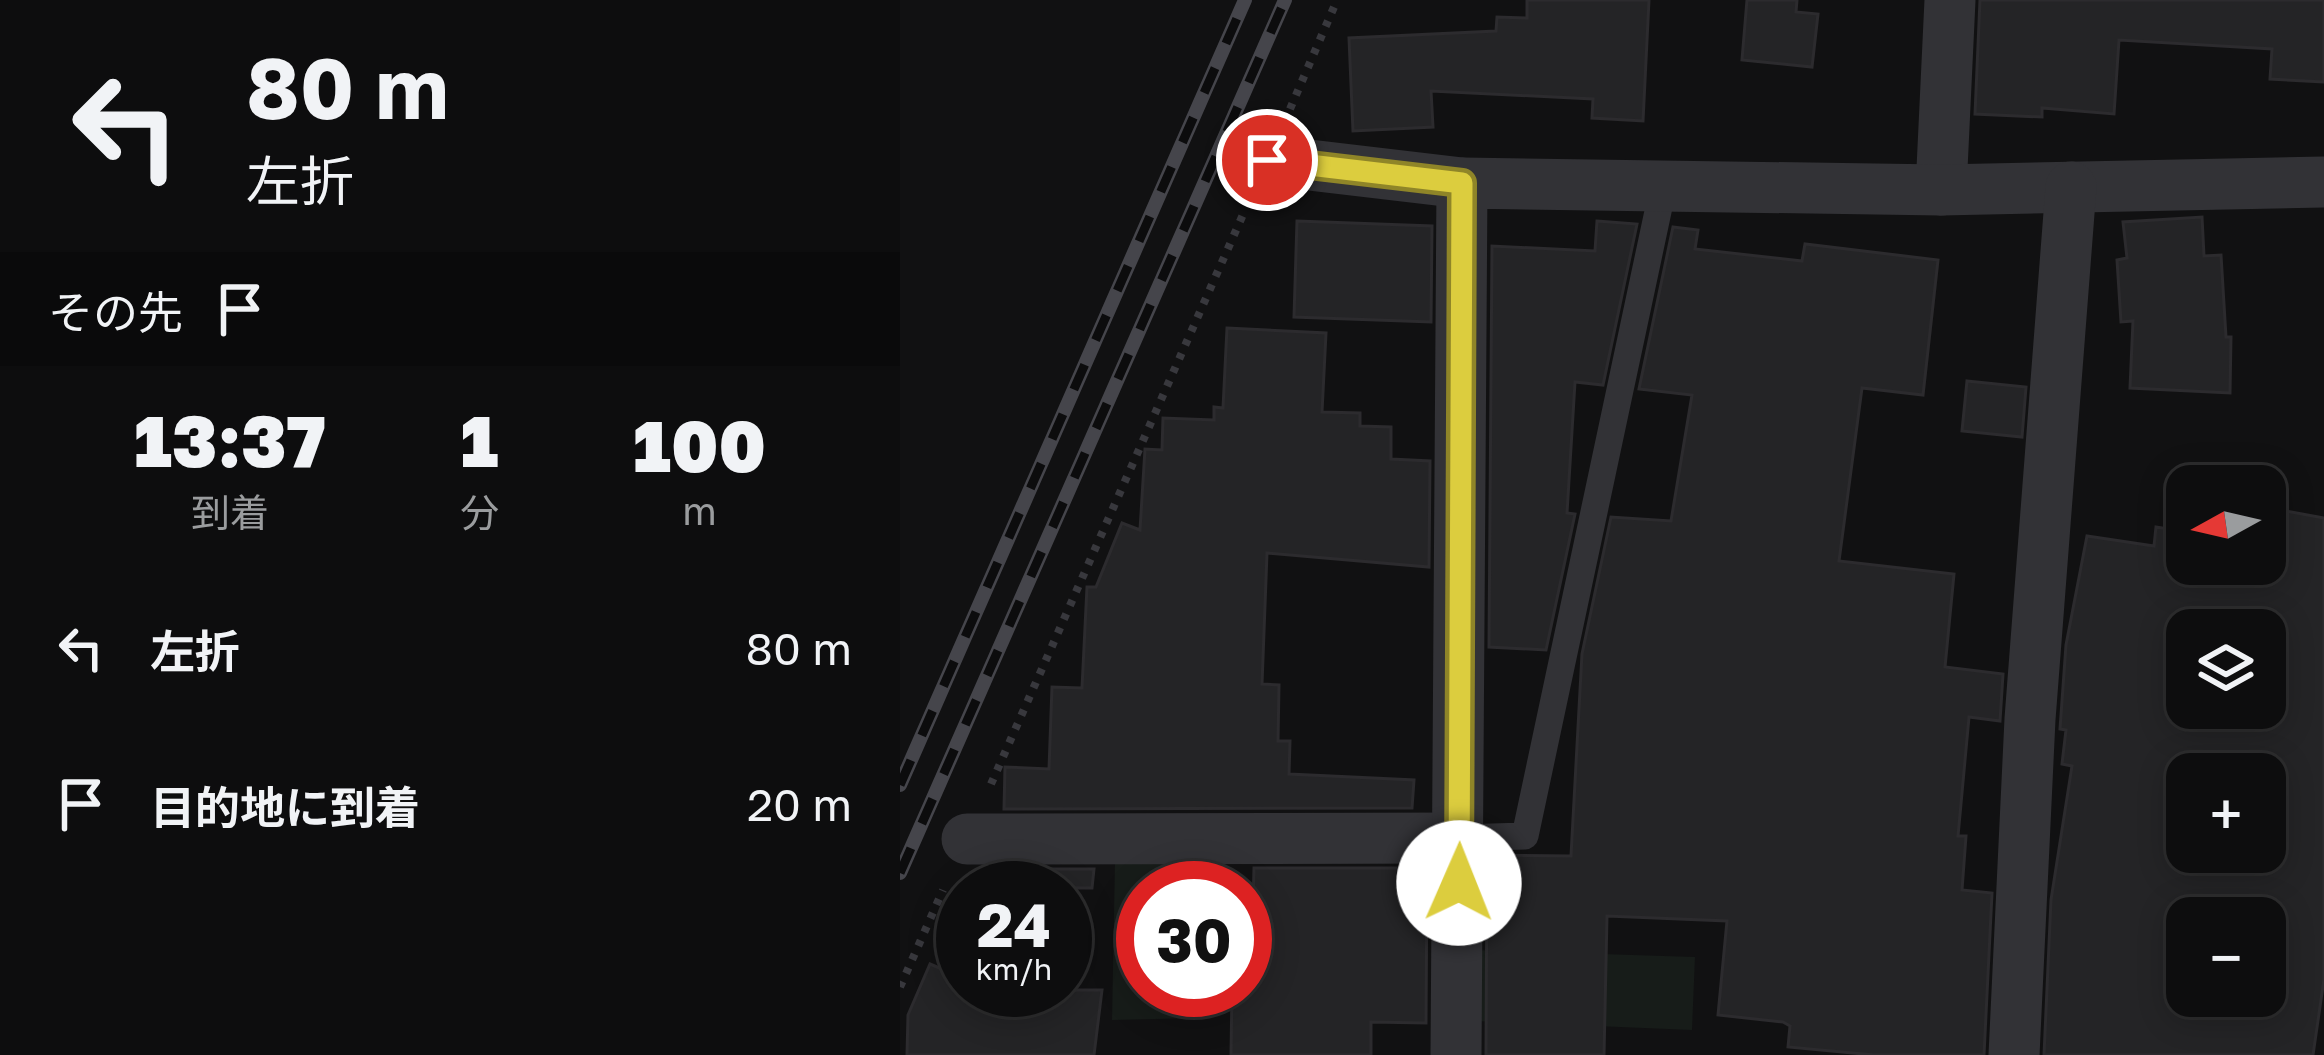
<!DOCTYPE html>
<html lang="ja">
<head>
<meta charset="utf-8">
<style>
	body { margin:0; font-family:"Golos Text","Noto Sans JP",sans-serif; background:#161617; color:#f1f3f6; height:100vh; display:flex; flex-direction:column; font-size:45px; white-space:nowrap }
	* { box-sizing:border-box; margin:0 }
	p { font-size:39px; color:#9a9c9e }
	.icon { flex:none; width:66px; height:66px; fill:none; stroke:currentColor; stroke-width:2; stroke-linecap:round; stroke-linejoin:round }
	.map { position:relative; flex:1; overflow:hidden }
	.sheet { display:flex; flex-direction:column; background:#0d0d0e; width:900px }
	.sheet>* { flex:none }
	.top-card { background:#0d0d0e; color:#f1f3f6; overflow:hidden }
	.needle { width:78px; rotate:262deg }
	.fabs { position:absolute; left:1266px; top:465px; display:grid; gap:24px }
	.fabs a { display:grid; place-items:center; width:120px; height:120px; border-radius:24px; background:#0d0d0e; box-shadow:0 6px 30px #0003,0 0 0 3px #2d2d2e; font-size:60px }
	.speed { position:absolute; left:36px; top:861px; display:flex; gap:24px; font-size:60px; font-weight:700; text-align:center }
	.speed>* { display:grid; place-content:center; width:156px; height:156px; border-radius:50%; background:#0d0d0e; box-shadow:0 6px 30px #0003,0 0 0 3px #2d2d2e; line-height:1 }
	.speed small { font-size:30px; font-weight:400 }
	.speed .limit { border:18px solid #d22; background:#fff; color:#111 }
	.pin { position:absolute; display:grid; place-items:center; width:102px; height:102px; color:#fff; margin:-51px; border:6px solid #fff; border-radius:50%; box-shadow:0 3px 12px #0007 }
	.me { position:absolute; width:132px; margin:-66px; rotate:1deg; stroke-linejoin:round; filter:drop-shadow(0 0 9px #0008) }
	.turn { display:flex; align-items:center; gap:42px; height:252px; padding:0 48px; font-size:54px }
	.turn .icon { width:156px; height:156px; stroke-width:2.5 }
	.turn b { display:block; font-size:84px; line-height:102px }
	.then { display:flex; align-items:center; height:114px; padding:0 48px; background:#0003; gap:24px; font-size:45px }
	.eta { display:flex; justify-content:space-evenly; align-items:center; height:204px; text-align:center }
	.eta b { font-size:72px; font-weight:800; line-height:84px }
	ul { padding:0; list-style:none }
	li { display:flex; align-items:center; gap:36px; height:156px; padding:0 48px }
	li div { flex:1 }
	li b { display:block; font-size:45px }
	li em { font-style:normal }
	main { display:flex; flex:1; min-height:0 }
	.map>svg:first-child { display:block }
</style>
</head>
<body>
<main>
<section class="sheet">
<div class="top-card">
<div class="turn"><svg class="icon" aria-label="left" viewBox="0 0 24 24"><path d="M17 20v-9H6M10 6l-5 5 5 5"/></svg><div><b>80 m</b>左折</div></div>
<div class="then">その先<svg class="icon" aria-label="arrive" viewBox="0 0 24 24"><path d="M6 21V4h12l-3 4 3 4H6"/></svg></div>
</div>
<div class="eta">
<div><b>13:37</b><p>到着</p></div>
<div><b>1</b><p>分</p></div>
<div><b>100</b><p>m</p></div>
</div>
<ul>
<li><svg class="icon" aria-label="left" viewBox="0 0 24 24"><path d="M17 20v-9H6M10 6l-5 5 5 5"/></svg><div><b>左折</b></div><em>80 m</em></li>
<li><svg class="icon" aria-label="arrive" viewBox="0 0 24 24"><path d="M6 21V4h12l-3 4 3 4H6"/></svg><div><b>目的地に到着</b></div><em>20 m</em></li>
</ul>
</section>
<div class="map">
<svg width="1424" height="1055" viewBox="0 0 1424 1055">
	<rect width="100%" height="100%" fill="#111112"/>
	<g fill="#171c19">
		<polygon points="296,855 296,888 243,888 243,990 297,990 297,1018 212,1020 215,859"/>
		<polygon points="575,950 795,957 792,1030 574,1021"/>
	</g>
	<g fill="#242426" stroke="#2c2b2e" stroke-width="3" fill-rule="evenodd">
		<polygon points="627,0 749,0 743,121 692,118 693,99 531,91 533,127 453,131 449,38 596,31 597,17 627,18"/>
		<polygon points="847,0 897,0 896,12 918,14 912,67 842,60"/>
		<polygon points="1080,0 1424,0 1424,82 1370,79 1372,49 1219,40 1214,114 1142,108 1142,117 1075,114"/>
		<polygon points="1302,217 1304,256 1321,255 1326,337 1331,337 1330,393 1230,388 1233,321 1221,322 1217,260 1227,258 1223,222"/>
		<polygon points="397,221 532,226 531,322 394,317"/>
		<polygon points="697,221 737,224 703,385 675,382 667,513 675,514 646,650 589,647 592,246 695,251"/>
		<polygon points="773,227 798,230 795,249 902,261 905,244 1038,260 1023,395 962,388 939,561 1054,574 1045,667 1103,674 1100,721 1069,717 1058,836 1066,836 1062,890 1092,893 1084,1055 974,1055 888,1047 890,1026 883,1022 818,1015 827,921 707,916 704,1055 586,1055 587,855 671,856 682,654 711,517 771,521 792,395 739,389"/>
		<polygon points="327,328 426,333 422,412 460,413 460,426 491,427 491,459 530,461 529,567 367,553 362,684 379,685 378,741 390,741 389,774 514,780 512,808 104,809 105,767 149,769 152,687 182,688 187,587 196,587 222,523 240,530 245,449 262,450 263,418 314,420 314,407 323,408"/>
		<polygon points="1067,381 1126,387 1122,437 1062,431"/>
		<path d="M1365,507L1424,518V979L1413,1055H1144L1151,900L1172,766L1162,764L1166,730L1160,729L1166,645L1187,536L1254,546L1256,527L1287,532V564H1365ZM1287,630H1365V708H1287ZM1287,774H1365V852H1287ZM1287,918H1365V996H1287Z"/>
		<polygon points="354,868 527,868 526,1023 471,1022 471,1055 331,1055 332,990 345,990 345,943 352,943"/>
		<polygon points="132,869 194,869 192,888 123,888"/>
		<polygon points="30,964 63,978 63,990 202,990 194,1055 7,1055 8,1015"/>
	</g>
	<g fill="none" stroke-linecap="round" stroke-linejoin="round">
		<g stroke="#38383d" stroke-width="8" stroke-dasharray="6 9" stroke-linecap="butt">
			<polyline points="390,109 437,0"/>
			<polyline points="91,784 345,210"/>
			<polyline points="0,987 43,890"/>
		</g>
		<polyline stroke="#323236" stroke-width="27" points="559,838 625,836 763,188"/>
		<g stroke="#323236" stroke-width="51">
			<polyline points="367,160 562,183"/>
			<polyline points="1041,190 1050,0"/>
			<polyline points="67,839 559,838"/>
			<polyline points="556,1055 562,183 1041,190 1424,182"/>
			<polyline points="1114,1055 1130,719 1171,187"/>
		</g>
		<defs>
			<g id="rail">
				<polyline points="0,785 345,0"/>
				<polyline points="0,873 385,0"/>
			</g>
		</defs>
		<use href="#rail" stroke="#45454b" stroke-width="14"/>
		<use href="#rail" stroke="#0c0c0d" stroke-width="9" stroke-dasharray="27" stroke-linecap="butt"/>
	</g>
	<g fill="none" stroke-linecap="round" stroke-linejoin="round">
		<defs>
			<polyline id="route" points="367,160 562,183 559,883"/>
		</defs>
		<use href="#route" stroke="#8f8528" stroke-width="30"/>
		<use href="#route" stroke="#dccd3e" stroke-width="21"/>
	</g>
</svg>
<div class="fabs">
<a><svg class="needle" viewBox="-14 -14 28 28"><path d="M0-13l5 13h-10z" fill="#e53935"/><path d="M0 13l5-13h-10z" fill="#9a9c9e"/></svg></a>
<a><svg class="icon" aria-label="layers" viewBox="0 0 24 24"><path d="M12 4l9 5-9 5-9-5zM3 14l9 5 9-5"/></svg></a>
<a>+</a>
<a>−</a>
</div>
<div class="speed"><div>24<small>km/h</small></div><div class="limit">30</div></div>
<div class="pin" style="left:367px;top:160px;background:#d93025"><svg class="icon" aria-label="arrive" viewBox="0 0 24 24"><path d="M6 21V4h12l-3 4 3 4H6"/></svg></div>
<svg class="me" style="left:559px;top:883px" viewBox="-20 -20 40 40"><circle r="19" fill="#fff"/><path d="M0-13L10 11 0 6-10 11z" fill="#dccd3e"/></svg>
</div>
</main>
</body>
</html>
